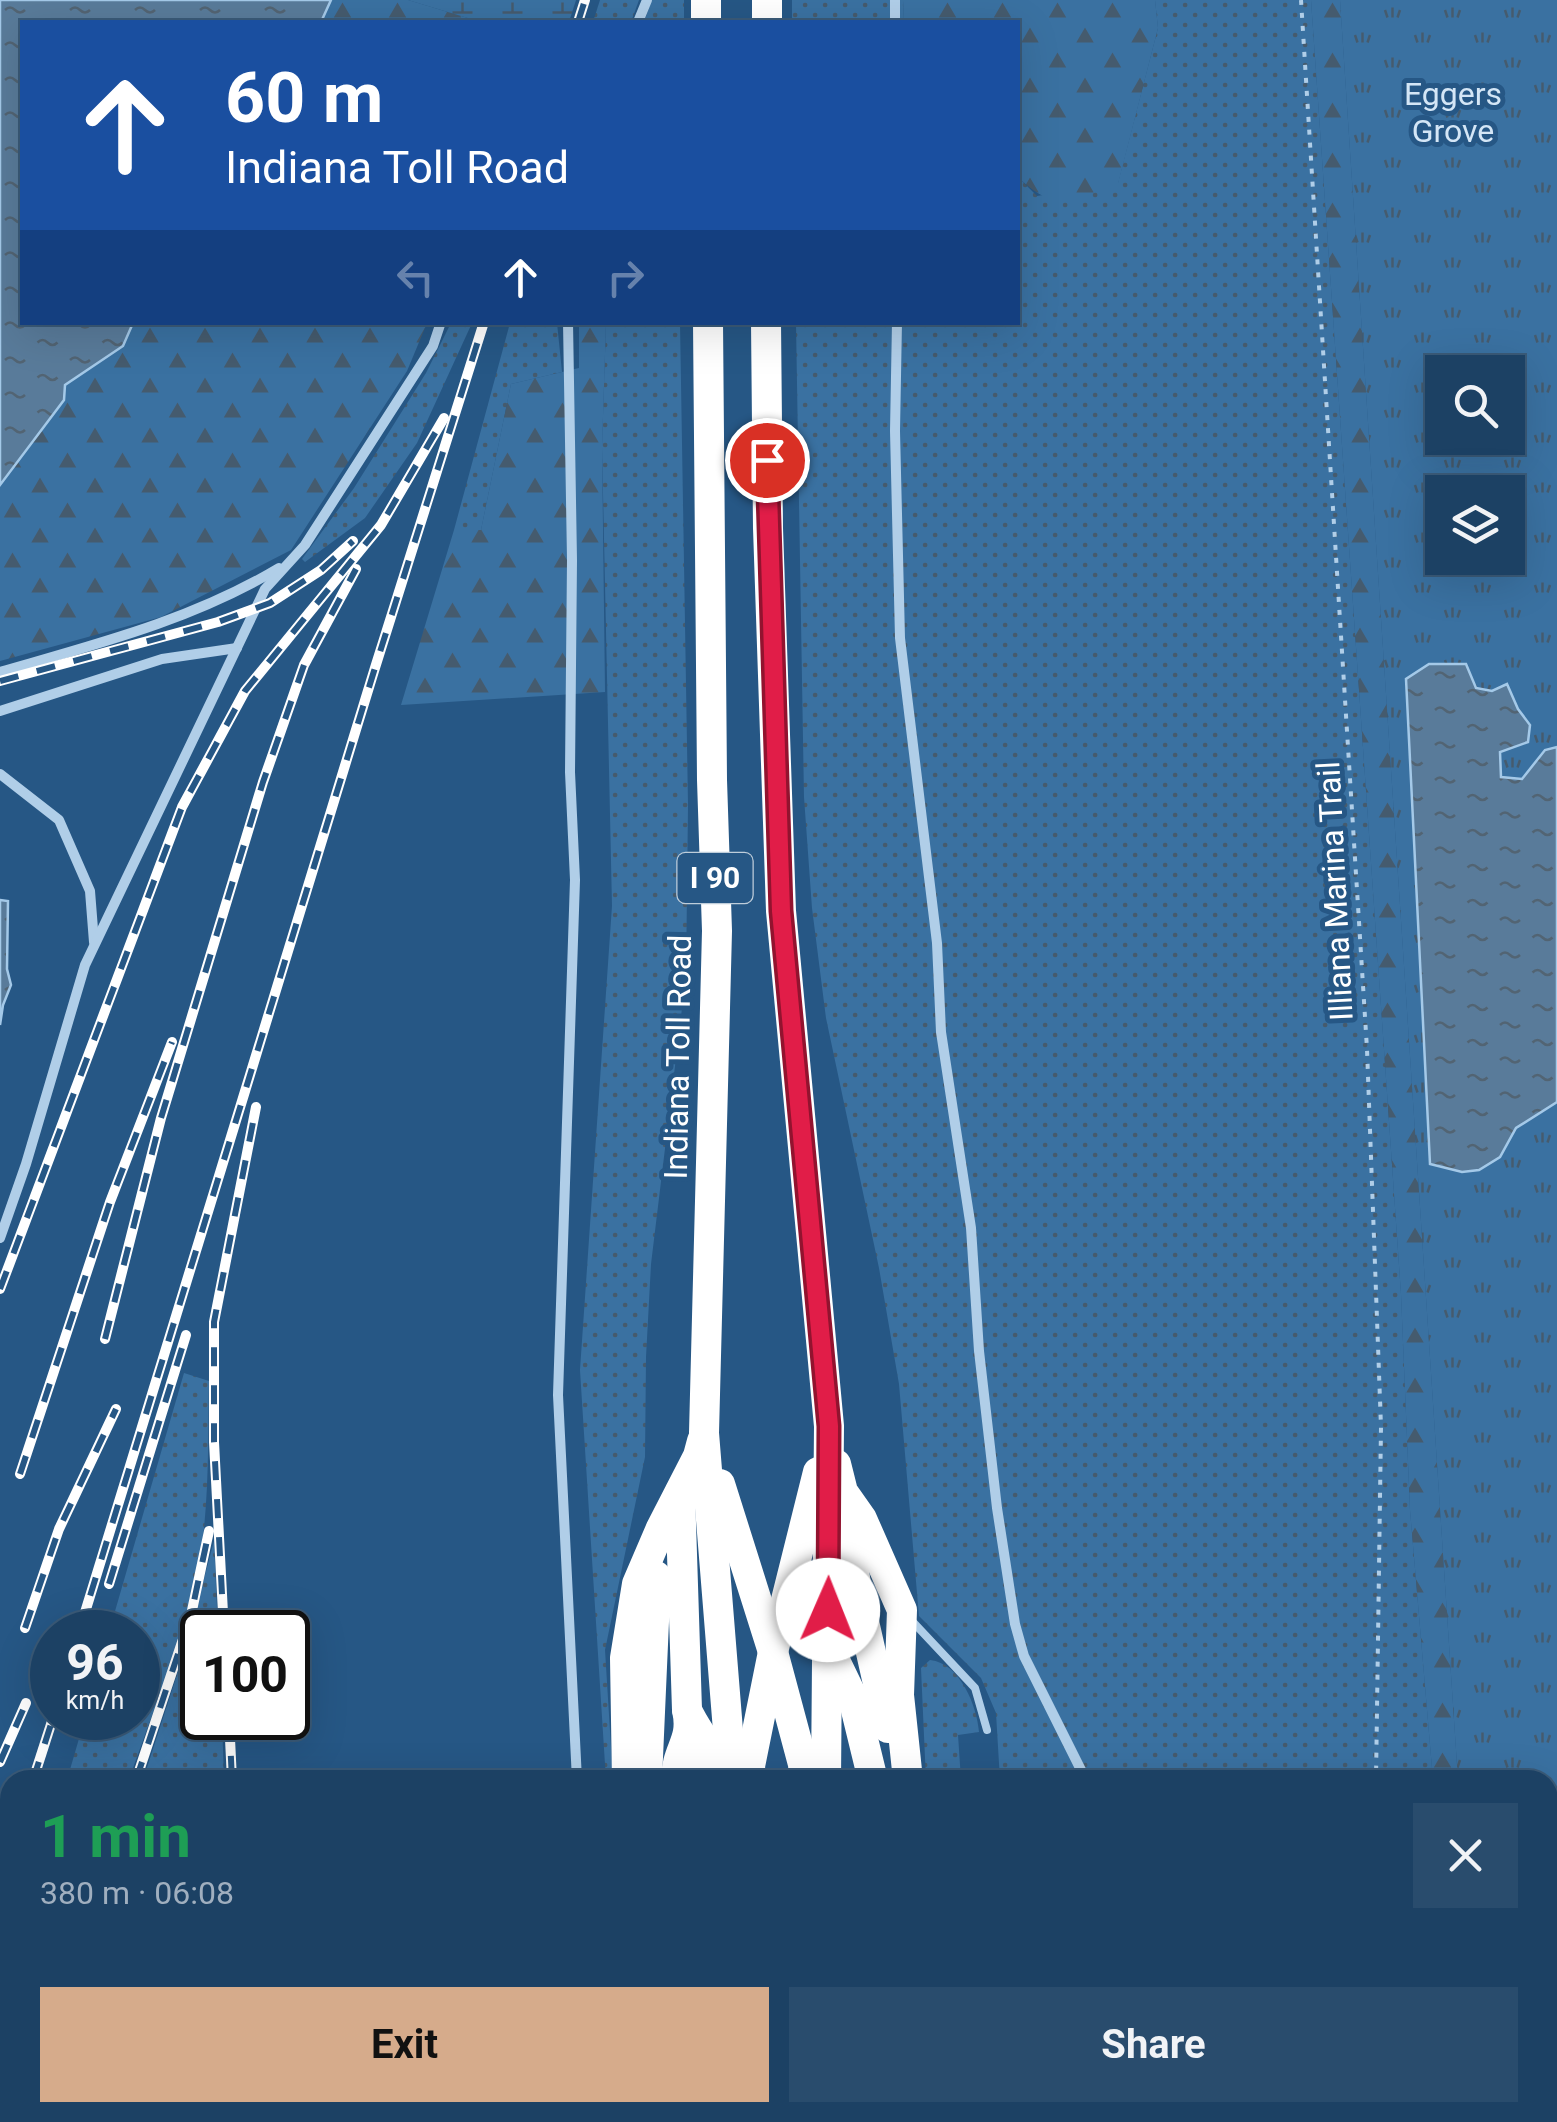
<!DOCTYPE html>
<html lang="en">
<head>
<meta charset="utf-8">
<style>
	body { margin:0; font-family:Roboto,sans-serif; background:#294c6d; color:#f1f3f6; height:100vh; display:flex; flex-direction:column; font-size:38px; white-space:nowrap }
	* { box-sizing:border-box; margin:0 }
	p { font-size:32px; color:#a0afbf }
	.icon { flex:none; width:55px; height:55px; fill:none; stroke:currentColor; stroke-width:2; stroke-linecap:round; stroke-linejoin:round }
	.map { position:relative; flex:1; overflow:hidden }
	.sheet { position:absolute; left:0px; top:1770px; width:1558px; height:352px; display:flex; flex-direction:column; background:#1c4164; border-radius:30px 30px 0 0; box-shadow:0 10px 40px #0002,0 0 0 2px #3a5a78 }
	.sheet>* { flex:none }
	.top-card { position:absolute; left:20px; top:20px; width:1000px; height:305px; border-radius:0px; box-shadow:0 10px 40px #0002,0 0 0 2px #3a5a78; background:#1a4fa0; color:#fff; overflow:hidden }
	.tools { position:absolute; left:1425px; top:355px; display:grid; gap:20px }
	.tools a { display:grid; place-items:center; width:100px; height:100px; border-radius:0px; background:#1c4164; box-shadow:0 10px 40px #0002,0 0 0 2px #3a5a78; font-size:50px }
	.speed { position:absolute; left:30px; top:1610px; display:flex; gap:20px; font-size:50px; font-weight:700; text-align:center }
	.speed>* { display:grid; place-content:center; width:130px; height:130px; border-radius:50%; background:#1c4164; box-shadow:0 10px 40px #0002,0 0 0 2px #3a5a78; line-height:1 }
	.speed small { font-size:25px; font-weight:400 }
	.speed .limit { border:5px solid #111; border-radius:15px; background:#fff; color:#111 }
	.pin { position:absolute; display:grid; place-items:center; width:85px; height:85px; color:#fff; margin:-42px; border:5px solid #fff; border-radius:50%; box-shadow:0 2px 10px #0007 }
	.me { position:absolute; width:110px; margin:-55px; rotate:1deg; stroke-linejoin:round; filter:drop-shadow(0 0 8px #0008) }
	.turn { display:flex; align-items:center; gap:35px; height:210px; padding:0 40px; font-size:45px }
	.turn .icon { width:130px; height:130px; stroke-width:2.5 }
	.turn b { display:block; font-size:70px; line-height:85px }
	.lanes { display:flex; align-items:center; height:95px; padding:0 40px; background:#0003; justify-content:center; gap:50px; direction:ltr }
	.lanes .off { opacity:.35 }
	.round { display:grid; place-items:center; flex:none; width:105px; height:105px; border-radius:0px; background:#294c6d }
	.headline { display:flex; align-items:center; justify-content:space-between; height:170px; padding:0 40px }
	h1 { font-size:60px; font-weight:700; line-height:75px; color:#1e9e55 }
	.action { display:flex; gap:20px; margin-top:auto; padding:20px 40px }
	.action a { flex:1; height:115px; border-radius:0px; background:#d6ab8b; color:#111; font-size:40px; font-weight:700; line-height:115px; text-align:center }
	.action a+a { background:#294c6d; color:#f1f3f6 }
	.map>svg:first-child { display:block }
</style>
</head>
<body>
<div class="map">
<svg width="1557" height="2122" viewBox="0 0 1557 2122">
	<defs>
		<pattern id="grass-dots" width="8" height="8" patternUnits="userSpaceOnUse" patternTransform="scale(2.5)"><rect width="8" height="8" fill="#3a71a1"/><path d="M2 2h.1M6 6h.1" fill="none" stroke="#455b6e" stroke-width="1.8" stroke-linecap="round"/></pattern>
		<pattern id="forest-firs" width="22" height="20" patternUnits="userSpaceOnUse" patternTransform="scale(2.5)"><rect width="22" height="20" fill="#3a71a1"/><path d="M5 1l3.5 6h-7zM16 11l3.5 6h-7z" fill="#455b6e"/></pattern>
		<pattern id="wetland-marsh" width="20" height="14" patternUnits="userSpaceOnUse" patternTransform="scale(2.5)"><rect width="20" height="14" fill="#3a71a1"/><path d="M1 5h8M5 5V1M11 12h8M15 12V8" fill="none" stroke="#455b6e"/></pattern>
		<pattern id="park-tufts" width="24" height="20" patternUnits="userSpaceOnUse" patternTransform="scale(2.5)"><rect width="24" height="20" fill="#3a71a1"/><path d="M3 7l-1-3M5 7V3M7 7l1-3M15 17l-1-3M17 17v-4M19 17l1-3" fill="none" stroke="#455b6e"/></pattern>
		<pattern id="water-ripples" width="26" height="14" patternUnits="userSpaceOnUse" patternTransform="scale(2.5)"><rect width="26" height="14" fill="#597b9a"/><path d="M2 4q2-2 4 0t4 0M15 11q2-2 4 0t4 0" fill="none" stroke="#526473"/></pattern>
	</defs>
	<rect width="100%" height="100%" fill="#265785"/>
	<g fill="url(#grass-dots)">
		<polygon points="600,0 639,0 631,22 593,22"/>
		<polygon points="652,0 684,0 684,22 644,22"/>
		<polygon points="792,0 903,0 904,22 792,22"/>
		<polygon points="1155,0 1311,0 1401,1294 1410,1510 1433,1780 1000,1780 996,1713 981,1678 919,1616 899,1384 879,1268 826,1018 812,908 804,797 796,323 1018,322 1018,177 1037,196 1118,183 1158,28"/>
		<polygon points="451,323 472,323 417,443 365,518 305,562 302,559 354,488 426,373"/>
		<polygon points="510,323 557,323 562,372 511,384 481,530 454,530"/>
		<polygon points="606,323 680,323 688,805 686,975 651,1264 646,1357 645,1457 605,1650 613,1780 606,1780 580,1370 612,906 602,447"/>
		<path d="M184,1373L209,1381C208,1429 209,1479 204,1528C194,1614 157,1698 129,1780H67L85,1718H138V1632H109Z"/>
		<polygon points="214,1541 218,1632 202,1632 202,1718 222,1718 224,1780 143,1780 186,1647"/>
		<path d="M930,1660C960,1663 977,1706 979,1732L958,1735L961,1780H926L921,1668Z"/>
		<polygon points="1450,2112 1451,2122 1024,2122 1023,2113"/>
		<polygon points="949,2113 949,2112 997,2113 993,2122 950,2122"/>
	</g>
	<g fill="url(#forest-firs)">
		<polygon points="331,0 408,0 481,22 321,22"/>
		<path d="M903,0H1155L1158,28L1118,184C1072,199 1057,215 1018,177V22H904Z"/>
		<polygon points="1311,0 1340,0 1458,1780 1433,1780 1410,1510 1401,1294"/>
		<polygon points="133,323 427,323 407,371 291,550 161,617 0,661 0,485 64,400 64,385 123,346"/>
		<polygon points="579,323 606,323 602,447 605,692 401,705 454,530 481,530 511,384 579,368"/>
	</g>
	<polygon fill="url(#wetland-marsh)" points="408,0 576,0 569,22 481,22"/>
	<path fill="url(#park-tufts)" fill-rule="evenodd" d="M1340,0H1557V2122H1481L1480,2113L1548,2112V1780H1458ZM1442,372H1508V438H1442ZM1442,492H1508V558H1442Z"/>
	<g fill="url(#water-ripples)" stroke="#a4c9e8" stroke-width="2.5">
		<polygon points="0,0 331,0 321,22 22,22 22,322 133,323 123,346 65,385 64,400 0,485"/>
		<polygon points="1429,664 1466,664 1476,688 1492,691 1507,684 1518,709 1530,725 1528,742 1500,752 1501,777 1522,779 1545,750 1557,747 1557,1102 1516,1128 1500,1157 1479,1170 1462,1172 1430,1164 1406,679"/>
		<polygon points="0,900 8,901 7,969 11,985 3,1005 0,1025"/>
	</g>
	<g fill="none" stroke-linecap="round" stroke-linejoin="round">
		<g stroke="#b0cee8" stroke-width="4" stroke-dasharray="5 8" stroke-linecap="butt">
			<polyline points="1301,0 1367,1049 1381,1427 1376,1780"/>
			<polyline points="1381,2112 1382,2122"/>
		</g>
		<g stroke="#b0cee8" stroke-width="8">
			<polyline points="912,1621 975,1688 987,1730"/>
			<polyline points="1010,2112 1010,2122"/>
		</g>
		<g stroke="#b0cee8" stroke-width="10">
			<polyline points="895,0 895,22"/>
			<polyline points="638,22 647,0"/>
			<polyline points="568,322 572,560 570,772 575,880 558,1395 577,1780"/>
			<polyline points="897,322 895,431 900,638 937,943 941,1032 971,1228 979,1351 997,1508 1015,1624 1024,1656 1086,1780"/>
			<path d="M0,672C97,644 192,620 279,568"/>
			<polyline points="0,711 162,659 237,648"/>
			<polyline points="0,774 59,820 90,891 94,942"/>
			<polyline points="0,1238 26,1164 85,965 265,589 305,545 433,346 441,322"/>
			<polyline points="595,2112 595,2122"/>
			<polyline points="52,2122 54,2112"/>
			<polyline points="127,2122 138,2112"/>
			<polyline points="1105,2122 1106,2112"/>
		</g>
		<g stroke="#fff" stroke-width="30">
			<polyline points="706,0 706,22"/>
			<polyline points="767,22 767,0"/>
			<polyline points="708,322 712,780 717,931 704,1433 732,1780"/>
			<polyline points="766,322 768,528 781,911 829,1426 826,1780"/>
			<polyline points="836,1464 843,1492 862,1519 902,1610 899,1695 908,1780"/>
			<polyline points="720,1484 773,1652 803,1764 804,1780"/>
			<path d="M680,1492L687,1710C698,1735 718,1752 720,1780"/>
			<polyline points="843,1508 858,1595 888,1728"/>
			<polyline points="828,1646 853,1698 873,1780"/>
			<polyline points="696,1731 698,1780"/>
			<polyline points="627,1780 625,1658 637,1584 661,1528 698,1456 702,1441"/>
			<polyline points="647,1780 656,1576"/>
			<path d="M676,1780C676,1748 694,1742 687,1710"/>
			<polyline points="751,1780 750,1766 773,1652 818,1472"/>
			<polyline points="730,2112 735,2122"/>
			<polyline points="812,2112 815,2122"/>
			<polyline points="880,2112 886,2122"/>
			<polyline points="921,2112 922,2122"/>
			<polyline points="856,2122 858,2112"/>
		</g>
		<defs>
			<g id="rail">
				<polyline points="578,22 585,0"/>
				<polyline points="0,681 218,622 270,603 321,570 353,541"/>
				<polyline points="0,1289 182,807 245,691 381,525 444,418"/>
				<polyline points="105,1339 161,1118 263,782 304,665 356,569"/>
				<polyline points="20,1474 110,1202 172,1042"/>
				<polyline points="109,1584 186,1335"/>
				<polyline points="25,1628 59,1529 116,1409"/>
				<polyline points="79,1632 374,671 484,322"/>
				<polyline points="224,1632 214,1442 214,1322 256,1107"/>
				<polyline points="229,1718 232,1780"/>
				<polyline points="0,1762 26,1703"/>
				<polyline points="33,1780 53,1718"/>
				<polyline points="136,1780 191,1615 209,1531"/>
				<polyline points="0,1886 10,1854"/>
				<polyline points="0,1935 10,1903"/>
				<polyline points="232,2112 232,2122"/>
				<polyline points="251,2112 251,2122"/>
				<polyline points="25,2122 28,2112"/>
			</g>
		</defs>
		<use href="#rail" stroke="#fff" stroke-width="10"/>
		<use href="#rail" stroke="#265785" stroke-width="6" stroke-dasharray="19" stroke-linecap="butt"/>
	</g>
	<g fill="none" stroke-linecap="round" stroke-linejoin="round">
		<defs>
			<polyline id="route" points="767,460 781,911 829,1426 828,1610"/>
		</defs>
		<use href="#route" stroke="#92132f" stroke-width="25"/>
		<use href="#route" stroke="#e11d48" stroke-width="18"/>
	</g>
	<g text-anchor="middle" stroke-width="10" stroke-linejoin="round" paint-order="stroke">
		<rect fill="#265785" stroke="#becdda" stroke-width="2.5" x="677.5" y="853" width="75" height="50" rx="8"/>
		<g font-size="30" font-weight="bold" fill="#fff">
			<text x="715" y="888">I 90</text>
		</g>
		<g font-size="32" fill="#d4e6f6" stroke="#265785">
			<text x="1453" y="105">Eggers<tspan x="1453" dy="37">Grove</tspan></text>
		</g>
		<g font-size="32" fill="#fff" stroke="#265785">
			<text transform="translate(1335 891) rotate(-93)" y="11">Illiana Marina Trail</text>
			<text transform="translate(678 1057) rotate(-89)" y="11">Indiana Toll Road</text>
		</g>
	</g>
</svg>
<div class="tools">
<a><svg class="icon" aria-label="search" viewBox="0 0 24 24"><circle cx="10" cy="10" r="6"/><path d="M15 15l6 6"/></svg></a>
<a><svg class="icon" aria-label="layers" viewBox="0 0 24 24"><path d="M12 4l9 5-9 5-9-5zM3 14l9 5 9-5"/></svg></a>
</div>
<div class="speed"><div>96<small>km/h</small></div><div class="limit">100</div></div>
<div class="pin" style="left:767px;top:460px;background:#d93025"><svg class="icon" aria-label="arrive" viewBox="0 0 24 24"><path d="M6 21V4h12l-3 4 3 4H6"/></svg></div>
<svg class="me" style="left:828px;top:1610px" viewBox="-20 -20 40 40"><circle r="19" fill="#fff"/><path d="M0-13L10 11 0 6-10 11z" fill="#e11d48"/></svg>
<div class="top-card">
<div class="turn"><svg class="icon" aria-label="ahead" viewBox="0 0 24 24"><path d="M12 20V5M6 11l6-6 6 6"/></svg><div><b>60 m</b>Indiana Toll Road</div></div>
<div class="lanes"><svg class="icon off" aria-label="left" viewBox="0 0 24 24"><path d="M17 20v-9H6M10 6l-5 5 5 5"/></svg><svg class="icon" aria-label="ahead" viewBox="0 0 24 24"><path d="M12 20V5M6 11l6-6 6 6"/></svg><svg class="icon off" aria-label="right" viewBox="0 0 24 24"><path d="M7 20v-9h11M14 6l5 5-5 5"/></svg></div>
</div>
<section class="sheet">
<div class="headline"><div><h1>1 min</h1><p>380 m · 06:08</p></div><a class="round"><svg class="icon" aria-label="close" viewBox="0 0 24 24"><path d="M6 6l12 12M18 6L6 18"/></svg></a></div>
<div class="action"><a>Exit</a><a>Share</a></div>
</section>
</div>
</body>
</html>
